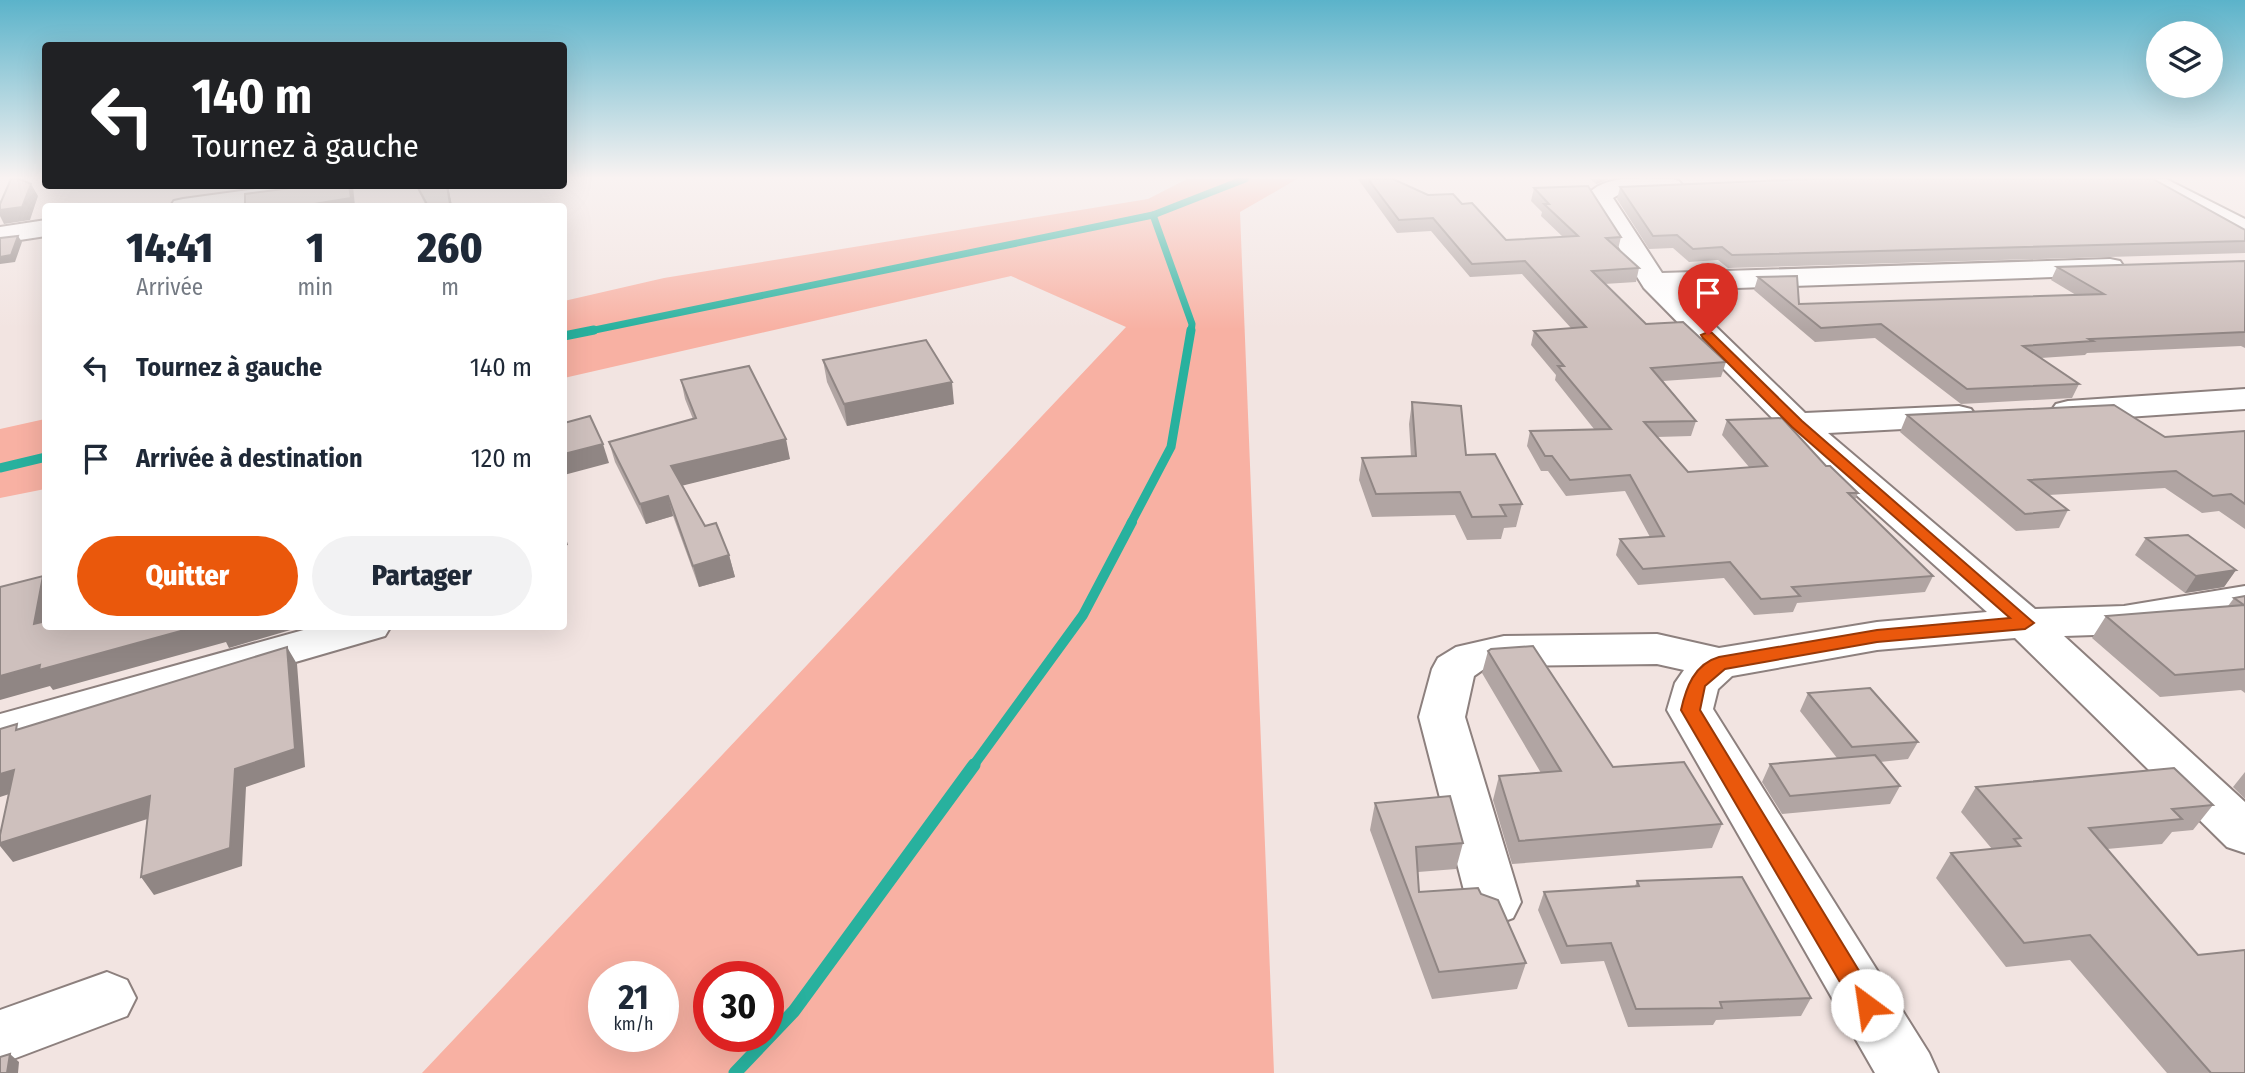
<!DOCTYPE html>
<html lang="fr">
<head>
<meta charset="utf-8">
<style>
	body { margin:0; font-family:"Fira Sans Condensed",sans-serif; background:#f2f2f3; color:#1f2937; height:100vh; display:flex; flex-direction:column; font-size:26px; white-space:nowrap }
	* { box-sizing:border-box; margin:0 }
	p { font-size:23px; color:#747a83 }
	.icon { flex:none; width:38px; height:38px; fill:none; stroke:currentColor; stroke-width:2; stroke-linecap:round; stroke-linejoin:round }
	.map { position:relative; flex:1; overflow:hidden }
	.sheet { position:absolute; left:42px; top:203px; width:525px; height:427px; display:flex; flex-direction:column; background:#fff; border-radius:7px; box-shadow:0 7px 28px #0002 }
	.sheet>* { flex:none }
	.hud { position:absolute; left:42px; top:42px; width:525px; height:147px; border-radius:7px; box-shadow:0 7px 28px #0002; background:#202124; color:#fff; overflow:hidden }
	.buttons { position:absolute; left:2146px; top:21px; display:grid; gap:14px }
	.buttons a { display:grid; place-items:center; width:77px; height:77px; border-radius:50%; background:#fff; box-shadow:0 7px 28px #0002; font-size:35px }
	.speed { position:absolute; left:588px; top:961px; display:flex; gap:14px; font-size:35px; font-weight:700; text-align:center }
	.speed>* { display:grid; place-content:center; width:91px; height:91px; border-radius:50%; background:#fff; box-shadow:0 7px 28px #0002; line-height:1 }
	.speed small { font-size:18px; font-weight:400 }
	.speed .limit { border:10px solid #d22; background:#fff; color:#111 }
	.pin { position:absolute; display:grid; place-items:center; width:60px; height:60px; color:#fff; margin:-72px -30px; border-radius:50% 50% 50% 0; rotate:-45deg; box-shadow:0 0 7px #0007 }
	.pin .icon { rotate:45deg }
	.me { position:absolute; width:77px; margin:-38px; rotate:329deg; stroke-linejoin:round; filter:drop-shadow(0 0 5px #0008) }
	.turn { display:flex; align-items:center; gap:24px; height:147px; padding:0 35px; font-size:32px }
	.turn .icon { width:91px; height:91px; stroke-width:2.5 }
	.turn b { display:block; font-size:49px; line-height:60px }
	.eta { display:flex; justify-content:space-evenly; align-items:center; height:119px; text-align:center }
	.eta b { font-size:42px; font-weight:800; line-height:49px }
	.cta { display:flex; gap:14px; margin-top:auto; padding:14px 35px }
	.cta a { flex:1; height:80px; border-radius:42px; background:#ea580c; color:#fff; font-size:28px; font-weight:800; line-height:80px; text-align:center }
	.cta a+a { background:#f2f2f3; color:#1f2937 }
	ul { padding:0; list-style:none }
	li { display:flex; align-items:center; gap:21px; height:91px; padding:0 35px }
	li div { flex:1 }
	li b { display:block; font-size:26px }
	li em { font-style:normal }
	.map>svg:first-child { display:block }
</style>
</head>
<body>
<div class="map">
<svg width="2245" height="1073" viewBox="0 0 2245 1073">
	<rect width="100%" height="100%" fill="#f2e4e1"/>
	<g fill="#f8b1a3" fill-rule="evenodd">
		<path d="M1187,179H1297L1240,212L1274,1073H422L1126,327L1011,276L564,378V301L664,278L1148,199ZM604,976H663V1036H604ZM709,976H768V1036H709Z"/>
		<polygon points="45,419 45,489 0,498 0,429"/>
	</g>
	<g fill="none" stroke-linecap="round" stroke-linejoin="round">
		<g stroke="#28b19e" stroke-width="7">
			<polyline points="1153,215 1192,324 1191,332"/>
			<polyline points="585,332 1153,215 1245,179"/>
		</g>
		<g stroke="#28b19e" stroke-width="9">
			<polyline points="564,336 594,330"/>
			<polyline points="0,468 46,457"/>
			<polyline points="1131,523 1171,447 1191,330"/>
		</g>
		<polyline stroke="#28b19e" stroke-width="10" points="973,766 1083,615 1132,522"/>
		<polyline stroke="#28b19e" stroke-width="13" points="735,1073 794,1011 974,765"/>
		<defs>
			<g id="minor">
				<path d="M1673,179L1679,181L1683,186L1679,191L1618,195L1613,198L1662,273L2110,259L2120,261L2124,267L2120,273L2110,275L1678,290L1805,413L1959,406L1971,409L1976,416L1971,423L1959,426L1828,433L2035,609L2124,606L2245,586V612L2124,634L2064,636L2245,802V853L2227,847L2015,638L1877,650L1732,676L1718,689L1713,709L1929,1053L1938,1073H1875L1667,710L1675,683L1684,670L1657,664L1504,666L1484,669L1474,676L1465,717L1521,902L1513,918L1494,925L1475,918L1467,902L1419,717L1432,669L1438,658L1456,647L1504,636L1657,634L1719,648L1877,622L1987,612L1785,431L1644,288L1587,196C1603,173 1648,179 1673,179Z"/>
				<polygon points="2135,179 2166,179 2245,219 2245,237 2139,184"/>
				<polygon points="278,186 338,186 334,191 326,193 232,206 171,206 174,201 183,199"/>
				<polygon points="46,220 46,236 0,243 0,227"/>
				<polygon points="2245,389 2245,409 2068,421 2056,418 2051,411 2056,404 2068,401"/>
				<polygon points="318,626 391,626 385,636 0,748 0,714"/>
				<polygon points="107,972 127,980 136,998 127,1016 0,1064 0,1010"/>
			</g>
		</defs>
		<use href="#minor" stroke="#8d807e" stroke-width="4"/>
		<use href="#minor" fill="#fff" fill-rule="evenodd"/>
	</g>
	<g fill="#b1a5a3">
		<polygon points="1358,179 1393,179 1428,195 1462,204 1506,240 1563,237 1541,216 1542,212 1531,201 1534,188 1621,237 1618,249 1639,268 1636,282 1604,284 1646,324 1726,362 1721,377 1663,381 1696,421 1691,436 1657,437 1688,472 1749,467 1722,435 1727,420 1826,466 1858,493 1855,500 1933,576 1925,592 1797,603 1793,612 1754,615 1724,578 1638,585 1616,555 1620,539 1650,537 1625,491 1566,496 1548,471 1541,471 1527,446 1530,431 1594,429 1555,380 1556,375 1531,345 1534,331 1571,328 1522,274 1470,277 1431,231 1397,233"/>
		<polygon points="1590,179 1609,179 1596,184"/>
		<polygon points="416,186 448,186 452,206 426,206"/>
		<polygon points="1620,187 2245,230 2245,253 1728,268 1718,260 1689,262 1673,248 1649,249 1617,199"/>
		<polygon points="2245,261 2245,348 2241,346 2087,353 2085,355 2041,358 2079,384 2072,398 1961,404 1875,338 1815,342 1754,290 1758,277 1799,304 2076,295 2051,280 2057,267"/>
		<polygon points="823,360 954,404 847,426 827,382"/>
		<polygon points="681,380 790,459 682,485 705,526 729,555 735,577 699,587 673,516 646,524 615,462 609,442 693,419 685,399"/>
		<polygon points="1412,402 1466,455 1522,504 1516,527 1504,528 1501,539 1467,540 1455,515 1372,517 1359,480 1362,458 1411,457 1409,424"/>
		<polygon points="1907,415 2165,437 2245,431 2245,529 2219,511 2202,513 2165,488 2049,495 2068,510 2059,528 2016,531 1900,432"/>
		<polygon points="2146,538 2236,570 2224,587 2185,593 2135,555"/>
		<polygon points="2245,596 2245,693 2241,690 2160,697 2092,638 2106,616 2228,606 2234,598"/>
		<polygon points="1488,651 1613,767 1722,824 1712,848 1512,864 1493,800 1499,776 1541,773 1482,673"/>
		<polygon points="1808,693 1918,742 1908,759 1880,762 1900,786 1890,804 1782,814 1762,782 1770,764 1837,758 1800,711"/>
		<polygon points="2245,772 2245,799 2233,787"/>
		<polygon points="1976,787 2213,805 2193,830 2172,832 2162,844 2107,849 2245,1073 2167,1073 2070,960 2006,967 1936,878 1951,853 1992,849 1961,812"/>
		<polygon points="1375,803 1463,843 1456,869 1418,872 1419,892 1526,963 1517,989 1432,999 1370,830"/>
		<polygon points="1637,881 1811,998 1801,1016 1716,1020 1713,1025 1628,1027 1604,961 1561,964 1538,910 1544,892 1635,886"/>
	</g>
	<g fill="#908684">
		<polygon points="1597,179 1609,179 1596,184"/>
		<polygon points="31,184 38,196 30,220 4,224 0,216 0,210"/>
		<polygon points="245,186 262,186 246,188"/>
		<polygon points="349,186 353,186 355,206 313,206 313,204"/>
		<polygon points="447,186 448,186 452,206 433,206"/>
		<polygon points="18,236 22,242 15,262 0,264 0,257"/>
		<polygon points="952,382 954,404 847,426 844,404"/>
		<polygon points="786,439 790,459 677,487 671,466"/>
		<polygon points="603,444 609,463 564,475 564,454"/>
		<polygon points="668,496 673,516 646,524 640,504"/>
		<polygon points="564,531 568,545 564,546"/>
		<polygon points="729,555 735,577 699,587 693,566"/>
		<polygon points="2236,570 2224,587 2185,593 2196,576"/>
		<polygon points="43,576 46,579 46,626 34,624"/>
		<polygon points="199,626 304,626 229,648 226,642 53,690 50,686 0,700 0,676 40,665"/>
		<polygon points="287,647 297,664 305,767 246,787 242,866 154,895 141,877 235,769"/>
		<polygon points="14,770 28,788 0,797 0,774"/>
		<polygon points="150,796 163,814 13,862 0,846 0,843"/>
		<polygon points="10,1054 19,1062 18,1073 7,1073"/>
	</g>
	<g fill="#cec0bd" stroke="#908684" stroke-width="2">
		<polygon points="11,179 20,179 31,184 22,207 0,210 0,204"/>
		<polygon points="1368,179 1393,179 1428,195 1453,194 1462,204 1472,203 1506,240 1578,236 1544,204 1549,204 1534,188 1588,186 1621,237 1606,238 1639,268 1592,271 1646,324 1683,322 1726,362 1651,368 1696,421 1644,422 1688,472 1767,466 1727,420 1782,418 1826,466 1830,466 1858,493 1848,493 1933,576 1792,587 1800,596 1761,599 1730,562 1643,569 1620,539 1664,536 1630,475 1570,480 1552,456 1545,456 1530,431 1611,429 1558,366 1564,366 1534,331 1586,327 1525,261 1472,264 1433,218 1399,220"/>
		<polygon points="1812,179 2153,179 2245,230 2245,241 1732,255 1722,247 1693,249 1677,235 1653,236 1620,187"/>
		<polygon points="307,186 349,186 351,198 313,204 313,206 245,206 245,194"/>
		<polygon points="417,186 447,186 450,204 428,206"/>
		<polygon points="18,236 11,255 0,257 0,238"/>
		<polygon points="2245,261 2245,332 2089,339 2093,341 2023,346 2079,384 1967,389 1881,324 1821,328 1758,277 1797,276 1799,304 2104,294 2057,267"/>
		<polygon points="926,340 952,382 844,404 823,360"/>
		<polygon points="749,366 786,439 671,466 705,526 716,523 729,555 693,566 668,496 640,504 609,442 696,418 681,380"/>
		<polygon points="1412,402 1461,406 1466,455 1495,454 1522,504 1500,505 1506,516 1472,517 1460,492 1376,494 1362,458 1416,456"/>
		<polygon points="2114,405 2165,437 2245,431 2245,504 2231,494 2213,496 2176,471 2029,480 2068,510 2025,514 1907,415"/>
		<polygon points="590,416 603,444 564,454 564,423"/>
		<polygon points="2188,535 2236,570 2196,576 2146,538"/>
		<polygon points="43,576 34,624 46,621 46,626 199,626 39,670 40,665 0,676 0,587"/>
		<polygon points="2245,596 2245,669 2175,675 2106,616 2244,605 2234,598"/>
		<polygon points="1533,646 1613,767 1684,762 1722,824 1519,841 1499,776 1561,771 1488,651 1491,649"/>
		<polygon points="287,647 295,749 235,769 230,848 141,877 150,796 0,843 0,835 14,770 0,774 0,729 17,724 16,730"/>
		<polygon points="1870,688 1918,742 1852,747 1808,693"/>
		<polygon points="1875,755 1900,786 1790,796 1770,764"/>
		<polygon points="2174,768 2213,805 2172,809 2182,819 2089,828 2198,955 2245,950 2245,1073 2211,1073 2090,935 2024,943 1951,853 2020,846 2014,839 2021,838 1976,787"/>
		<polygon points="1450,796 1463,843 1416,847 1419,892 1478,888 1481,894 1498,900 1526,963 1439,972 1375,803"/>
		<polygon points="1742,877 1811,998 1720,1002 1722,1008 1636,1009 1611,943 1567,946 1544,892 1639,886 1637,881"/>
		<polygon points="10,1054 7,1073 0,1073 0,1057"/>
	</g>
	<linearGradient id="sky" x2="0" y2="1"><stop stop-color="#5bb3ca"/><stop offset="0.54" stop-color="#f9f3f2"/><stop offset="1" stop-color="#f9f3f2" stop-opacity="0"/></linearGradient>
	<rect width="2245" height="329" fill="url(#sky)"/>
	<path fill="#ea580c" stroke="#983908" stroke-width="2" d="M1708,332L1712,333L1802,421L2034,623L2025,629L1877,642L1725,669L1705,686L1700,710L1875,997L1879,1005L1875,1013L1867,1016L1858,1013L1681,710C1686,688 1694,664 1719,657L1877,630L2010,618L1792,427L1703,338L1701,335Z"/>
</svg>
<div class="buttons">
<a><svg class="icon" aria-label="layers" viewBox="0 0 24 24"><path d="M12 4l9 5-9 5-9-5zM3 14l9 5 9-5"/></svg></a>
</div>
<div class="speed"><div>21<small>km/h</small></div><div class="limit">30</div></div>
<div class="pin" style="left:1708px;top:335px;background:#d93025"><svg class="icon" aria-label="arrive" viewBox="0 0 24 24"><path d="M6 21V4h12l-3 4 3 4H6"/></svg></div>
<svg class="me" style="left:1867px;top:1005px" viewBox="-20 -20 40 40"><circle r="19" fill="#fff"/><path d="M0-13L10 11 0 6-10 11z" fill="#ea580c"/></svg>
<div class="hud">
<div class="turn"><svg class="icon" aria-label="left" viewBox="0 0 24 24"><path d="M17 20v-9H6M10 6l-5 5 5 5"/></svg><div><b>140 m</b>Tournez à gauche</div></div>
</div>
<section class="sheet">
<div class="eta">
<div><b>14:41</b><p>Arrivée</p></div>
<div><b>1</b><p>min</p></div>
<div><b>260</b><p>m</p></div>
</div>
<ul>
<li><svg class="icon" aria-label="left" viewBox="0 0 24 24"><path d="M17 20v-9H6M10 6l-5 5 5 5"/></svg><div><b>Tournez à gauche</b></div><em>140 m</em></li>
<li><svg class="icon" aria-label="arrive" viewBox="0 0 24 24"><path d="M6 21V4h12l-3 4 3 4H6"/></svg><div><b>Arrivée à destination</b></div><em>120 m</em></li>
</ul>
<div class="cta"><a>Quitter</a><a>Partager</a></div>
</section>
</div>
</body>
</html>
